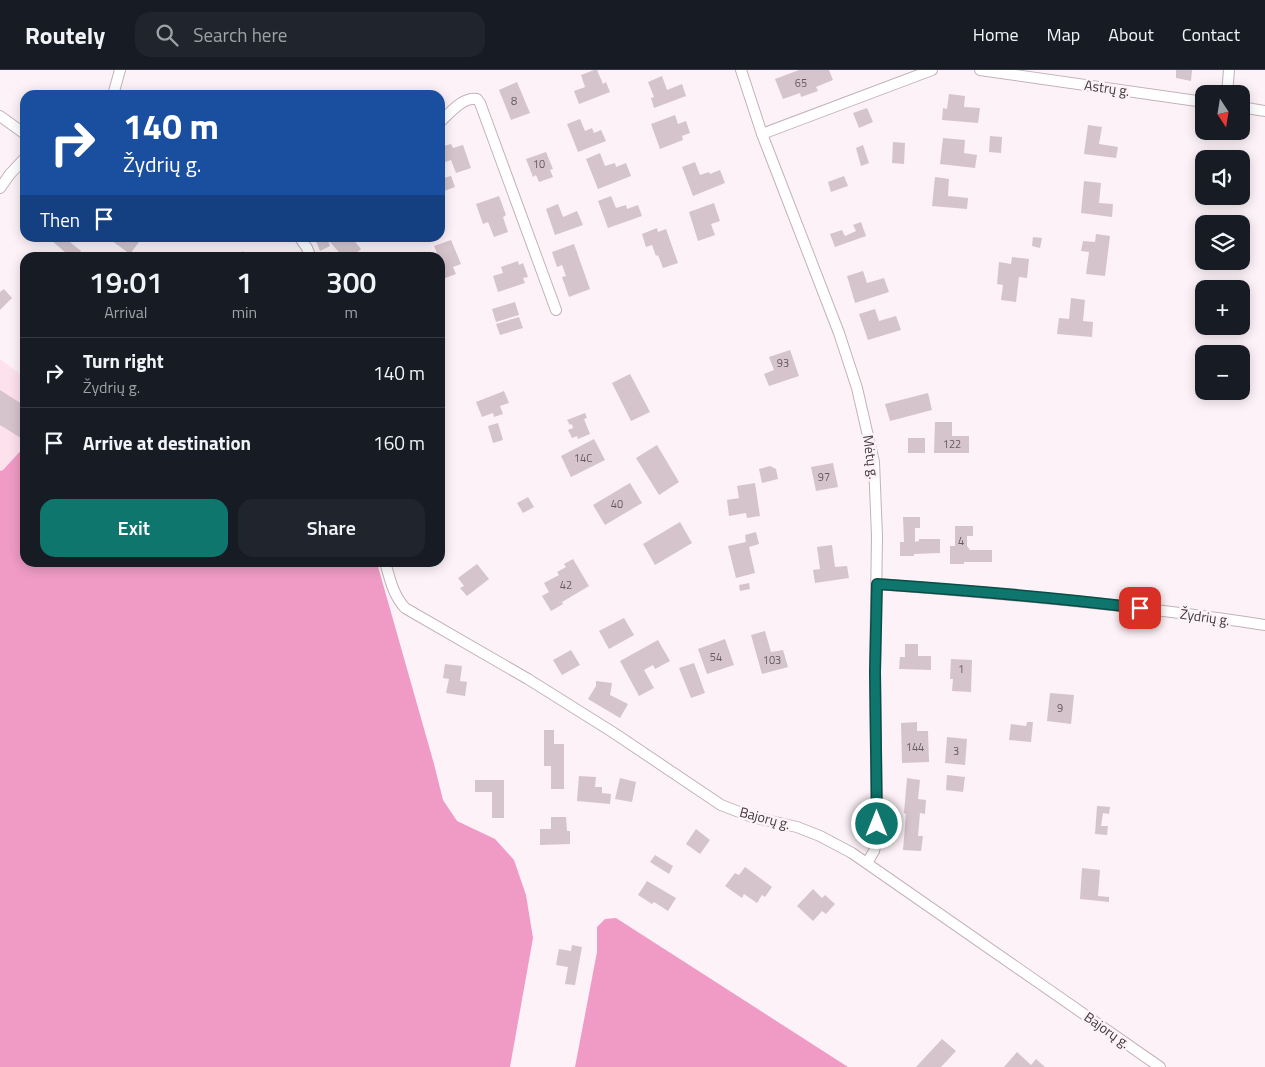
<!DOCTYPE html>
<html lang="en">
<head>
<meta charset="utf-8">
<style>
	body { margin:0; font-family:"Titillium Web",sans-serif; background:#20242c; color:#f1f3f6; height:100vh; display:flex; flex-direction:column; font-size:19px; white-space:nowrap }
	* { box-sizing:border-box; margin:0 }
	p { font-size:16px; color:#9ea1a6 }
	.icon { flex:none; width:28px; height:28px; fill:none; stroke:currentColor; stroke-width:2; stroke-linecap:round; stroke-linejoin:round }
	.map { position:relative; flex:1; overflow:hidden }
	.side { position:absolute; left:20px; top:182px; width:425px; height:315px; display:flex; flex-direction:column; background:#171b24; border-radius:15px; box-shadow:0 2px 12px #0003 }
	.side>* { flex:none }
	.top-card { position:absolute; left:20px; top:20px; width:425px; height:152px; border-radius:15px; box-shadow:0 2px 12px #0003; background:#1a4fa0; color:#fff; overflow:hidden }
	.needle { width:32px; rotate:168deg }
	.fabs { position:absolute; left:1195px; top:15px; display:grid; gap:10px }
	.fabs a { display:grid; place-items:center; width:55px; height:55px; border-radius:10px; background:#171b24; box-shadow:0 2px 12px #0003; font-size:25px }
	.pin { position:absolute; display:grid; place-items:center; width:42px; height:42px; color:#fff; margin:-21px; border-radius:10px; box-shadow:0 2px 8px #0006 }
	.me { position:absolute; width:55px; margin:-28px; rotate:0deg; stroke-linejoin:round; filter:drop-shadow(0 0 4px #0008) }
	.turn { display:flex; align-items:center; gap:18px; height:105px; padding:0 20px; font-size:22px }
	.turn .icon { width:65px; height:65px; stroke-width:2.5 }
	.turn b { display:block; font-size:35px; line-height:42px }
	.then { display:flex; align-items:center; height:48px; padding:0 20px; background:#0003; gap:10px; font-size:19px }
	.eta { display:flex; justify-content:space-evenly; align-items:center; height:85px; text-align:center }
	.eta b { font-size:30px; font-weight:600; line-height:35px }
	.primary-button { display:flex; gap:10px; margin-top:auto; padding:10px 20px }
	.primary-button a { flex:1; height:58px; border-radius:15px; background:#0f766e; color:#fff; font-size:20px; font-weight:600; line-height:58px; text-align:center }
	.primary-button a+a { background:#20242c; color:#f1f3f6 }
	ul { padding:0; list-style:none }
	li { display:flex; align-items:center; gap:15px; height:70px; padding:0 20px; border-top:1px solid #363941 }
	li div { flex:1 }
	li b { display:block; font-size:19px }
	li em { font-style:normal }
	header { display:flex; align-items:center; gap:30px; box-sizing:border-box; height:70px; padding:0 25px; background:#171b24; border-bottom:1px solid #363941 }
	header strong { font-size:24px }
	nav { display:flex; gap:28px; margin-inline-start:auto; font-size:18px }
	.search { width:350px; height:45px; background:#20242c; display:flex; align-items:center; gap:12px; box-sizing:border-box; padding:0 18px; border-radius:15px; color:#9ea1a6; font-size:19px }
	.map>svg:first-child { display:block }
</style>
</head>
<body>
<header>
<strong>Routely</strong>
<div class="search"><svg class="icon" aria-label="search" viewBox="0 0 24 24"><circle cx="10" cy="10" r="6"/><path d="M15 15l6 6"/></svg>Search here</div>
<nav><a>Home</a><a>Map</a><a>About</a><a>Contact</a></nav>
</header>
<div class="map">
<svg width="1265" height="997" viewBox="0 0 1265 997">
	<rect width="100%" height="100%" fill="#fdf2f7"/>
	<polygon fill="#fde2ee" points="0,289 25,308 25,376 3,400 0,401"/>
	<g fill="#ef9bc5">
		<polygon points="25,376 25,492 377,493 434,694 443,730 457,751 495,769 514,790 526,825 533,868 510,997 0,997 0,401 3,400"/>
		<polygon points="616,848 848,997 575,997 597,882 597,857 605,849"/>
	</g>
	<g fill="#d6c4cc">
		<polygon points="594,0 597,0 603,14 606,12 610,22 579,34 574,21 585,17 581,5"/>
		<polygon points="799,0 829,0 833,10 816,17 818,21 801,27 800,23 783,29 775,9"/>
		<polygon points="1176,0 1192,0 1191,11 1176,8"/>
		<polygon points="662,6 667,20 682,14 686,26 654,38 651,28 654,27 648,12"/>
		<polygon points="517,12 530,43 511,50 499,20"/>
		<polygon points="949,24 965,26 964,37 980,38 978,53 942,50 943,38 947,39"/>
		<polygon points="867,38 873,52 859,58 853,43"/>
		<polygon points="675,45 678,54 686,51 690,63 682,66 683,70 660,79 651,54"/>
		<polygon points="580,49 585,61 592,58 594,63 601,60 606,71 578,82 567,54"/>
		<polygon points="1088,55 1102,57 1099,74 1118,77 1116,88 1084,84"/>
		<polygon points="990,66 1002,67 1001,83 989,82"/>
		<polygon points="943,68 965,70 964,83 977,85 975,98 940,94"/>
		<polygon points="893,72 905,73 904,94 892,93"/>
		<polygon points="451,74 453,78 463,75 471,98 456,103 451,90 440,94 440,77"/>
		<polygon points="863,75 869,93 861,96 856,78"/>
		<polygon points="546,82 553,99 550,100 553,107 539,112 536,105 533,107 526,89"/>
		<polygon points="600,83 605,96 615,93 616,97 626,93 631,106 598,119 586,89"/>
		<polygon points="695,92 700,105 709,102 710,104 720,100 725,113 693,126 682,97"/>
		<polygon points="451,106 455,117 444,121 440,109"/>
		<polygon points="844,106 848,116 831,122 828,112"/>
		<polygon points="935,107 949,109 948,126 968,128 967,139 932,136"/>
		<polygon points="1084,111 1101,113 1099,133 1113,134 1112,147 1081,143"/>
		<polygon points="499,126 506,145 503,147 508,162 494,167 488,152 483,154 476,134"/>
		<polygon points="611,126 616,138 626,135 627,139 638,135 642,146 608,158 598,131"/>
		<polygon points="714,133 720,151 711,154 715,165 698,171 689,142"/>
		<polygon points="558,134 563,147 577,141 583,155 555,165 546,139"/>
		<polygon points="861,152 866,166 835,177 830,164 842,160 845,166 856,161 853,155"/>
		<polygon points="657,158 658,162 666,159 678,193 663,198 658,185 656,186 652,175 646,177 642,164"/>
		<polygon points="1096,164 1110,166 1105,206 1086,204 1089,182 1081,181 1083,171 1095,172"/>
		<polygon points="1033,167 1042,168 1040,178 1032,176"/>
		<polygon points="55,168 65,168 81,181 76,188 72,188 52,171"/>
		<polygon points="108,168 142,168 130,184"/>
		<polygon points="317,168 327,168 330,176 320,181 315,169"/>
		<polygon points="335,168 352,168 361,179 351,188 344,188 330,172"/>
		<polygon points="451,170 461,194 453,197 456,204 440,210 440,188 439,188 434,176"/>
		<polygon points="574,174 590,219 569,227 562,207 566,206 562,195 557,197 552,182"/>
		<polygon points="243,181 249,188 236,188"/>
		<polygon points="1012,187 1029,189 1027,208 1019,207 1016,232 1001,230 1003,215 997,214 999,192 1011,194"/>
		<polygon points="518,191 519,195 523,193 528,207 523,208 525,213 498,222 493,206 503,203 501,197"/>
		<polygon points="863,201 867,213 884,208 889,222 855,233 847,206"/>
		<polygon points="4,219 12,228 0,240 0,222"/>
		<polygon points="1071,228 1085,230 1083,251 1093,252 1092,267 1057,264 1059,248 1069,249"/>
		<polygon points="515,232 519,245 496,252 492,239"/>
		<polygon points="875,239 879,251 896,246 901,260 868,270 859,244"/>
		<polygon points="519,247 523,258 500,265 496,254"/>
		<polygon points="790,280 799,306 769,316 764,304 774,300 769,287"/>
		<polygon points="630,304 650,342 631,351 612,313"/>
		<polygon points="0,320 25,336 25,368 24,370 0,355"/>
		<polygon points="504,321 509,333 500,336 503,344 494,347 493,343 482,347 476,332"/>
		<polygon points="928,323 932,340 890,351 885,334"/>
		<polygon points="585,343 587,348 584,349 590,364 578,369 577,366 572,368 568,360 573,358 572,354 570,355 567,350"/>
		<polygon points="935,352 952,352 952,366 969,366 969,383 934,383"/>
		<polygon points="498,353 503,370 493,373 488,356"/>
		<rect x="908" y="368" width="17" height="15"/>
		<polygon points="594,369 605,390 571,407 561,386"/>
		<polygon points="657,375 679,412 659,425 636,388"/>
		<polygon points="833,393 838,417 816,421 811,397"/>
		<polygon points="770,396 776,399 778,409 762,413 759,399"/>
		<polygon points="630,413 642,433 605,455 593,435"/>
		<polygon points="755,413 760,446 747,448 746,443 729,446 727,430 739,428 737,416"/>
		<polygon points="528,427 534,437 523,443 517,433"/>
		<polygon points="903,447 920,447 920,458 915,458 915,472 919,471 919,469 940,469 940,483 914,484 914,486 900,486 900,472 904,472"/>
		<polygon points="680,452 692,473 655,495 643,474"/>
		<polygon points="955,456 973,456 973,466 967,466 967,476 970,480 992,480 992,492 964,492 964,494 950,494 950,476 955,476"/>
		<polygon points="756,462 759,474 749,477 755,503 736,508 728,476 746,472 745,465"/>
		<polygon points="832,475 835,497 847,496 849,508 815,513 813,500 820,499 817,477"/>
		<polygon points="573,489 589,516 562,532 563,534 551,541 542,526 549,522 544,513 559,505 557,502 566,497 564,494"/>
		<polygon points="477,494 489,509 467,526 460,518 464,516 458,508"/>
		<polygon points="749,513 750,519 740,521 739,515"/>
		<polygon points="624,548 634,565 609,579 599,561"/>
		<polygon points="765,561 771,582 783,580 788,597 762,604 751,565"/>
		<polygon points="725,569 734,595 707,604 698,579"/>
		<polygon points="658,570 670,591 655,599 653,595 644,600 654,618 639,626 620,591"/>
		<polygon points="905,574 918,574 918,586 931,586 931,600 899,599 900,587 905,587"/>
		<polygon points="571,580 580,595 562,605 553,590"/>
		<polygon points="951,589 972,590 971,622 952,621 953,609 950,609"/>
		<polygon points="694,593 705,623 691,628 679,598"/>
		<polygon points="445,594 462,596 460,611 467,612 465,626 446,623 449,609 443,608"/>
		<polygon points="596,611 612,613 610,625 628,634 620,648 588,629 596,616"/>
		<polygon points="1050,623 1074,625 1071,654 1047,651"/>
		<polygon points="917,652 917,661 928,661 929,692 902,693 901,653"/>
		<polygon points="1027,652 1033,652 1031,672 1009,670 1011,654 1026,656"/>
		<polygon points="544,660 554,660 554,674 564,674 564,719 551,719 551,696 544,696"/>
		<polygon points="947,667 967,669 965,695 945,693"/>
		<polygon points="947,705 965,707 963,722 946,720"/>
		<polygon points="579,706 596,707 595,717 602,717 602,723 611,724 610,734 577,731"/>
		<polygon points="620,708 636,712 632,732 615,729"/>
		<polygon points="907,708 920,710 918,729 926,730 925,744 920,743 918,766 923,766 921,781 903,780 906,744 904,743"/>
		<polygon points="475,710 504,710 504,748 492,748 492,722 475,722"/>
		<polygon points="1097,736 1110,737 1109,744 1103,743 1101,756 1108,756 1107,765 1095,764"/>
		<polygon points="551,747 566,747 567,761 570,761 570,774 540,775 540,759 551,759"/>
		<polygon points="696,759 710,770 700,784 686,774"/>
		<polygon points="655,785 673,796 669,804 650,792"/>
		<polygon points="745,797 772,817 765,827 762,825 757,833 744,824 742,828 725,816 735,803 739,805"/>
		<polygon points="1082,798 1100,800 1098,826 1109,827 1109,832 1080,829"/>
		<polygon points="647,811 676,828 668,841 654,832 652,834 638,825"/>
		<polygon points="813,819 822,828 825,825 835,834 826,844 822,841 813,851 797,836"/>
		<polygon points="572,875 582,877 575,915 565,914 568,897 556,895 559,879 571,881"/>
		<polygon points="942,969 956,981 941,997 916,997"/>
		<polygon points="1017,982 1031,995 1036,989 1045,997 1004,997"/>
	</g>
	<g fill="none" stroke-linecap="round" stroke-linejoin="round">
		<defs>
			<g id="street">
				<polyline points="741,0 762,64 839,263 857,318 874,392 877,466 875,602 877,769 874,781 867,793"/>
				<polyline points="980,0 1204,32"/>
				<polyline points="1227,24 1229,0"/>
				<polyline points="113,25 120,0"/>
				<polyline points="1241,37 1265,41"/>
				<polyline points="0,46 25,64"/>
				<path d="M440,52C450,43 462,27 477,29L480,33L556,240"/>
				<polyline points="762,64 932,0"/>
				<polyline points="0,118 10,104 25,88"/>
				<polyline points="300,168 307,178 311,188"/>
				<path d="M385,492C390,509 393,525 405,538L528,609L614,663L721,735L752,747L797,757L820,766L852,783L1160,997"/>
				<path d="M877,514C1007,524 1136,535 1265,555"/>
			</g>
		</defs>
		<use href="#street" stroke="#c4b1ba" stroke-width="12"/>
		<use href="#street" stroke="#fff" stroke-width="10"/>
	</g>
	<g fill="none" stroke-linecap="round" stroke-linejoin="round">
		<defs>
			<path id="route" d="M877,754L875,602L877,514C964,520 1052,527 1140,538"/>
		</defs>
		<use href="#route" stroke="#0a4d48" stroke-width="12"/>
		<use href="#route" stroke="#0f766e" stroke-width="9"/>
	</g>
	<g text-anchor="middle" stroke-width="5" stroke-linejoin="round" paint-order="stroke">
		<g font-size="11" fill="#665c60">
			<text x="801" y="17">65</text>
			<text x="514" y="35">8</text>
			<text x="539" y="98">10</text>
			<text x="783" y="297">93</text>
			<text x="952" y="378">122</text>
			<text x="583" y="392">14C</text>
			<text x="824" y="411">97</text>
			<text x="617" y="438">40</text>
			<text x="961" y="475">4</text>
			<text x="566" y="519">42</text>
			<text x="716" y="591">54</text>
			<text x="772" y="594">103</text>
			<text x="961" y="603">1</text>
			<text x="1060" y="642">9</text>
			<text x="915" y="681">144</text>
			<text x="956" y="685">3</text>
		</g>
		<g font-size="14" fill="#40393c" stroke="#fdf2f7">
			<text transform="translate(1107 18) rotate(8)" y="5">Astrų g.</text>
			<text transform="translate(871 387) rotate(82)" y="5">Mėtų g.</text>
			<text transform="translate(1205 547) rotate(8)" y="5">Žydrių g.</text>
			<text transform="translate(765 748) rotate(15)" y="5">Bajorų g.</text>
			<text transform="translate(1107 960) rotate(35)" y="5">Bajorų g.</text>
		</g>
	</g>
</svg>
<div class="fabs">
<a><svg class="needle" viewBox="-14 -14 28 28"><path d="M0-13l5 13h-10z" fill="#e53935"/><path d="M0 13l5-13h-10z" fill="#9ea1a6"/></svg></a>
<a><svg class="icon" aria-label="sound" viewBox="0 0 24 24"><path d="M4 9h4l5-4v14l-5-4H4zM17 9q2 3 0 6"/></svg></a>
<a><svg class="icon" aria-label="layers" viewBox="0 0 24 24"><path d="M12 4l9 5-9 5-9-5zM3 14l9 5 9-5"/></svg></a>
<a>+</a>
<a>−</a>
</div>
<div class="pin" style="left:1140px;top:538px;background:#d93025"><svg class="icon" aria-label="arrive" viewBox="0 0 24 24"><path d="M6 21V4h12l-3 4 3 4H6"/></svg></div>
<svg class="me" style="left:877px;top:754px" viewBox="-20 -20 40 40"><circle r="17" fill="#0f766e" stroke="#fff" stroke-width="3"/><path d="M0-11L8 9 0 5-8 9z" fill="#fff"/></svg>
<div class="top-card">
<div class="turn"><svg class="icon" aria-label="right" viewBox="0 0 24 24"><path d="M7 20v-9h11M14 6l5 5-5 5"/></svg><div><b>140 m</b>Žydrių g.</div></div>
<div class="then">Then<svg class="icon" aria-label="arrive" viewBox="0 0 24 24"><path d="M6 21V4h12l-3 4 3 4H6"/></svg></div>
</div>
<section class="side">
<div class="eta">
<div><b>19:01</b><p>Arrival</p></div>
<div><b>1</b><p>min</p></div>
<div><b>300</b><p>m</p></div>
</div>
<ul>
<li><svg class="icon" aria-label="right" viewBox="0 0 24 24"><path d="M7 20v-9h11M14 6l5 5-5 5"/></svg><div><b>Turn right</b><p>Žydrių g.</p></div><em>140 m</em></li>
<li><svg class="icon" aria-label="arrive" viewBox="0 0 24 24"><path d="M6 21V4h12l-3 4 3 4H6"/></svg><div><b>Arrive at destination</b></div><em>160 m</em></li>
</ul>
<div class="primary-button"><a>Exit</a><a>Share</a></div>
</section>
</div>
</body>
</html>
